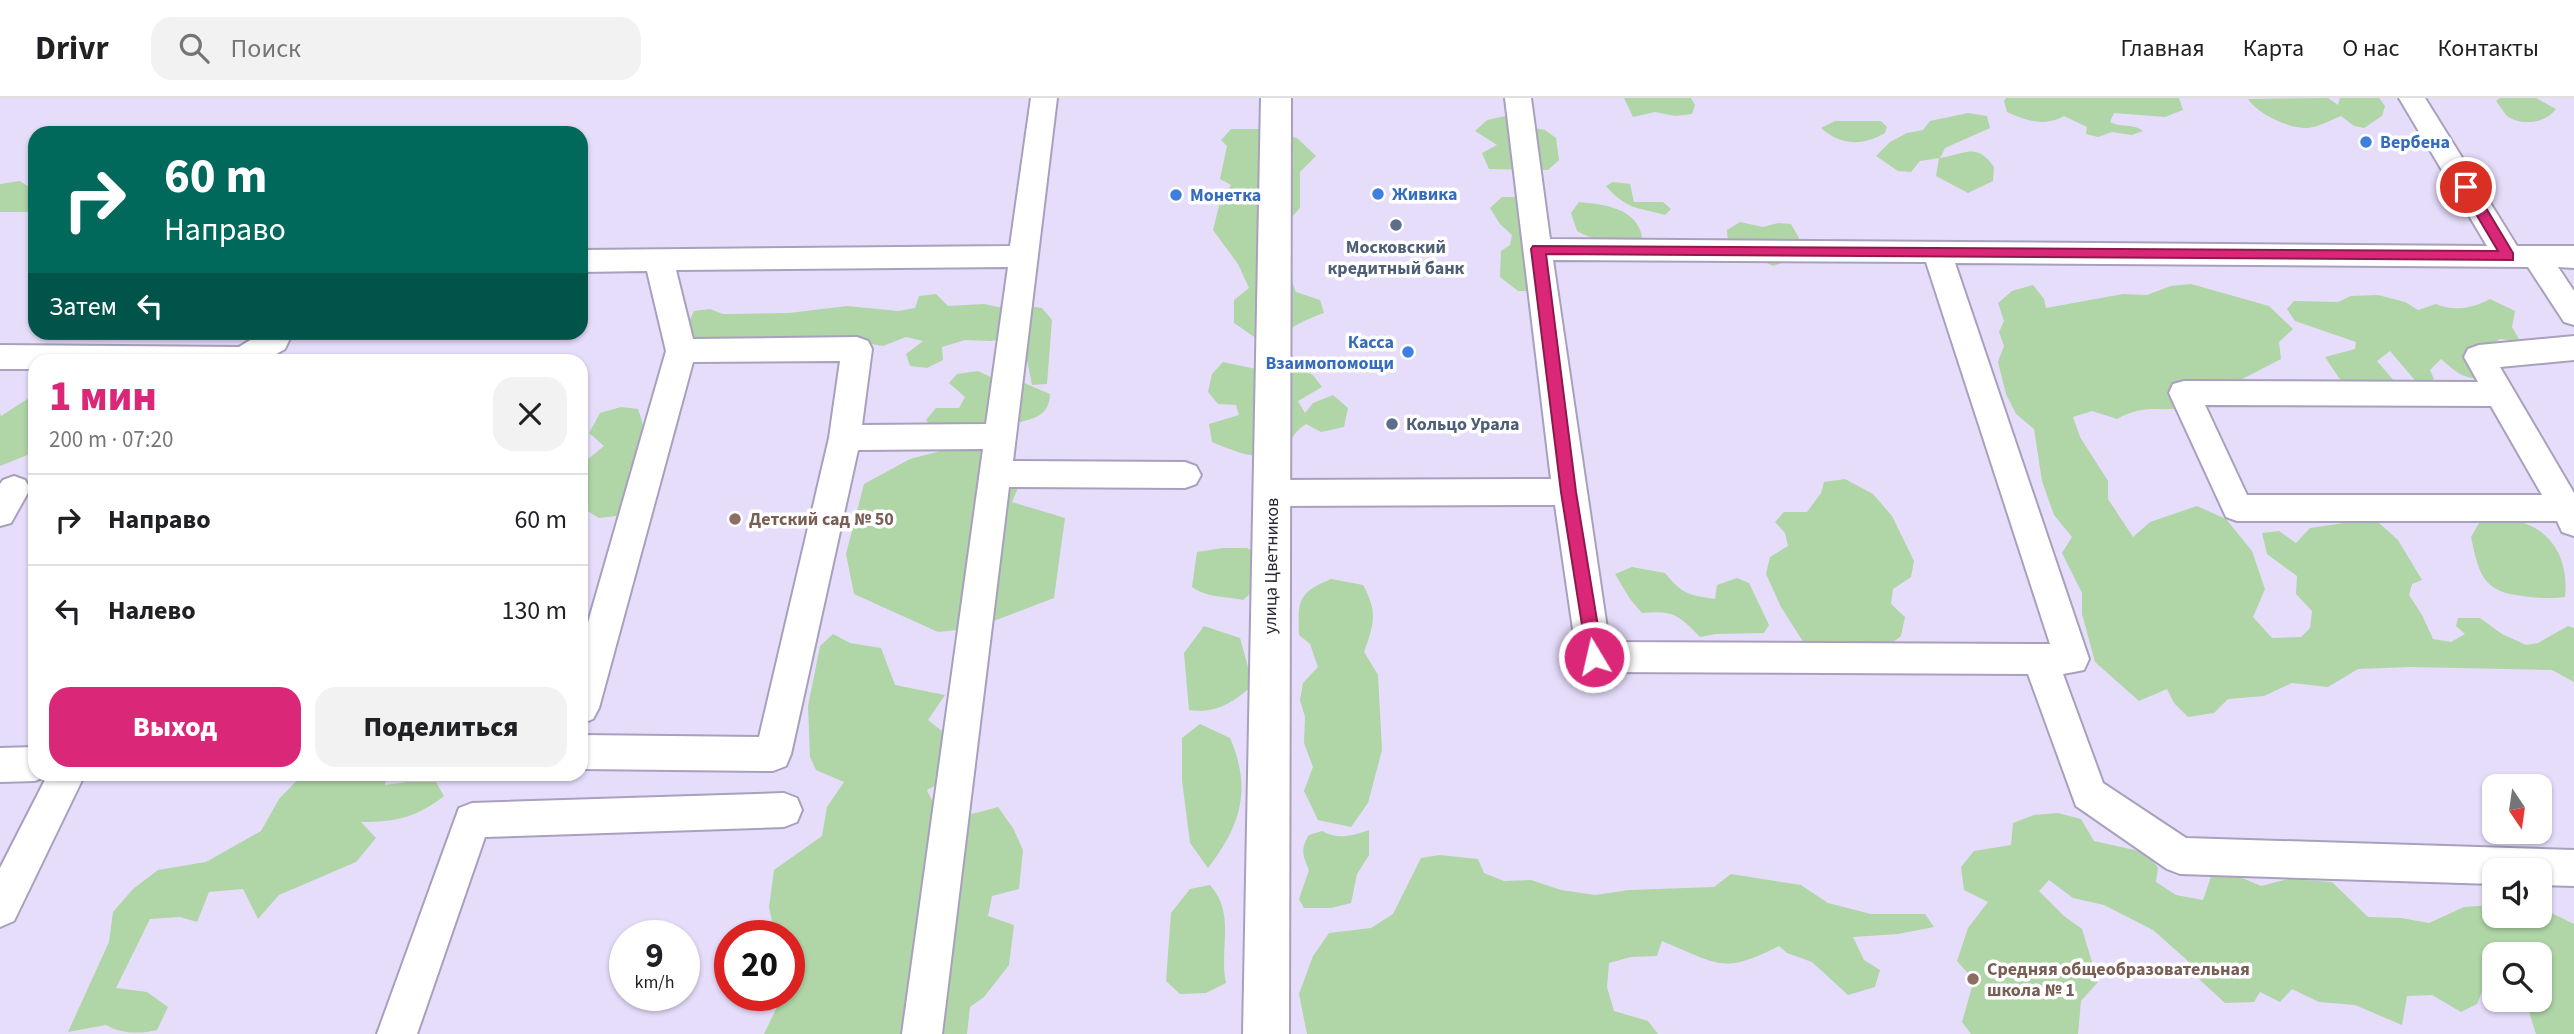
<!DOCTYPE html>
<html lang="ru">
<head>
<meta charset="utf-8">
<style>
	body { margin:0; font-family:"Source Sans 3",sans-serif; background:#f2f2f2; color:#202124; height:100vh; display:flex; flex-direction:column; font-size:26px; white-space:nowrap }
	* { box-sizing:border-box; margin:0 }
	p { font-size:23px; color:#757577 }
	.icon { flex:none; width:38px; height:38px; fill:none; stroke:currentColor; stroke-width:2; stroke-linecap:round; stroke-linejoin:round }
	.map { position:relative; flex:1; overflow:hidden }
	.details { position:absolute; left:28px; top:256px; width:560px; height:427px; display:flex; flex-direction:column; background:#fff; border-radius:21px; box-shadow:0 2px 5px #0004 }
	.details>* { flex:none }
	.banner { position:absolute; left:28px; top:28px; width:560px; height:214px; border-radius:21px; box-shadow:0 2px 5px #0004; background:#00695c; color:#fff; overflow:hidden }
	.needle { width:46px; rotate:167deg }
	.fabs { position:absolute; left:2482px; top:676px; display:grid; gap:14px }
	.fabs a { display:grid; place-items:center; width:70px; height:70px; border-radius:14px; background:#fff; box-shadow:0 2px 5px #0004; font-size:35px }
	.speed { position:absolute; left:609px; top:822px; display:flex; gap:14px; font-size:35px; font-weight:700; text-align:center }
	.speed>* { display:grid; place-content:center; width:91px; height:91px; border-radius:50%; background:#fff; box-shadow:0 2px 5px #0004; line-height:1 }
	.speed small { font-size:18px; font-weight:400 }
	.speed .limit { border:10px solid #d22; background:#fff; color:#111 }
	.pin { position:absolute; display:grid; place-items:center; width:60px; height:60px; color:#fff; margin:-30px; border:4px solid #fff; border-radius:50%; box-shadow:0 2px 7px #0007 }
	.me { position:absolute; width:77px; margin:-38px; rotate:351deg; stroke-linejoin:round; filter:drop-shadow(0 0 5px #0008) }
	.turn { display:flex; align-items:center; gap:24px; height:147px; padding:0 21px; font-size:32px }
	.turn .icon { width:91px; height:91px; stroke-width:2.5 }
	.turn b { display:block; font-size:49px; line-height:60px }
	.then { display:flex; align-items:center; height:66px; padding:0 21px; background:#0003; gap:14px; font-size:26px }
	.round { display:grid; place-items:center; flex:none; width:74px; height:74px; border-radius:21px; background:#f2f2f2 }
	.head { display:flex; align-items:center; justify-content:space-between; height:119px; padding:0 21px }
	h1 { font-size:42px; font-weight:800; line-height:52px; color:#db2777 }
	.primary-button { display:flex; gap:14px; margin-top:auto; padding:14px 21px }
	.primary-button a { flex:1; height:80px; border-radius:21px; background:#db2777; color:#fff; font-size:28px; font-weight:800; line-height:80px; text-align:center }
	.primary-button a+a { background:#f2f2f2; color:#202124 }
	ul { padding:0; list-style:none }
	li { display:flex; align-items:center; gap:21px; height:91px; padding:0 21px; border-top:2px solid #e0e0e0 }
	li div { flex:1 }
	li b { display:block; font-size:26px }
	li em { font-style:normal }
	header { display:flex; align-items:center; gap:42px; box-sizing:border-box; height:98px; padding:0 35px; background:#fff; border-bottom:2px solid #e0e0e0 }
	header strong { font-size:33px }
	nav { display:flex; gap:38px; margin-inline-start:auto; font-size:24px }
	.search { width:490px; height:63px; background:#f2f2f2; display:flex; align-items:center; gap:18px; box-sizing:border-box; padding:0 24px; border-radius:21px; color:#757577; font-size:26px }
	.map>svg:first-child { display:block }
</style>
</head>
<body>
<header>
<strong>Drivr</strong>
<div class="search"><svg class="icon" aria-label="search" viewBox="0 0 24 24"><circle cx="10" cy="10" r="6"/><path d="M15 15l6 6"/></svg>Поиск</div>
<nav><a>Главная</a><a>Карта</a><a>О нас</a><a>Контакты</a></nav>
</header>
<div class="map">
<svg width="2574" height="936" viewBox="0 0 2574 936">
	<rect width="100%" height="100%" fill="#e6ddfb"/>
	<g fill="#b0d5a7">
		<polygon points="1624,0 1691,0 1695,7 1692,16 1675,18 1655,14 1633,19"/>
		<path d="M2006,0H2179L2183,12L2165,19L2114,15L2110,24C2121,30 2133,25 2143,33L2132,37L2112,34L2098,39L2086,36L2087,29L2064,18C2045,29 2027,23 2007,14L2004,3Z"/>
		<path d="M2328,0L2338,7L2340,0H2379L2385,8L2382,18L2364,30L2354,28L2341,18C2331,22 2319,29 2308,30C2289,31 2258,16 2248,1Z"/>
		<path d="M2500,0H2536L2556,11C2546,25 2521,29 2506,17C2503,13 2499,7 2496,3Z"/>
		<path d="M1968,15L1987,18L1990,30L1945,50L1940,60C1966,56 1976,44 1994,69L1993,83L1968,95L1936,78L1939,60L1920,63L1911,74L1898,73L1876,58L1890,44L1907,35L1923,32L1930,23Z"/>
		<polygon points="1510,17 1533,30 1545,32 1556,40 1559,62 1548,72 1489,71 1482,55 1497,47 1475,33 1487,22"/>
		<path d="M1835,23H1881L1887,29L1885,35C1863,48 1841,48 1821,30Z"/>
		<path d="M1231,31H1258L1297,40L1316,58L1300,74V110L1288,123C1293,147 1285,171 1296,194L1320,202L1324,215C1301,222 1283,237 1260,243L1234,225V202L1249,190L1238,166L1213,132L1221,100L1231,87L1220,81L1227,48L1221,42Z"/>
		<polygon points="20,83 29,89 35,89 35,114 0,114 0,86"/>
		<path d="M1613,84L1630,86L1634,104H1663L1671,111L1665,117C1637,109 1627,112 1606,88Z"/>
		<polygon points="1502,99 1515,99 1533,107 1543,193 1518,193 1500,179 1501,153 1510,147 1512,137 1500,126 1490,110"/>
		<path d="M1579,104C1603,106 1637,110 1642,139C1624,154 1596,143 1577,133L1571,115Z"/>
		<polygon points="1740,124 1763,129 1778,125 1791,126 1799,140 1790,162 1773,168 1728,146 1727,132"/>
		<path d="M2191,186L2269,208L2293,231L2279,244L2281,261L2190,308C2159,316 2149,304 2117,321L2092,313L2073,319L2080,339L2108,383V401L2133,439L2150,424L2197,408L2226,421L2252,453L2265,491L2253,519L2272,540L2301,539L2310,530L2312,513L2296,496L2297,478L2267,456L2262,435L2279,433L2296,445L2310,430L2344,425L2378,424L2398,442L2422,482L2412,486L2409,497L2422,517L2433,541L2451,544L2465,536L2456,528L2458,520H2480L2502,536L2526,547L2538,545L2568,528L2574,530V584L2552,572L2411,569L2358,571L2328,589L2292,585L2264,598L2228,601L2214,615L2188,619L2174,605L2167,591L2139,603L2095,564L2082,516V495L2062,455L2072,439L2054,417L2042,383L2034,331L2016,316L2006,296L1998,264L2004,248L1999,234L2004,223L1998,205L2012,193L2033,187L2044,201L2046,210L2123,196L2147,197L2171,188Z"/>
		<polygon points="936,196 948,208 984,206 1003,210 1017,206 1042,210 1052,222 1047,286 1032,287 1023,241 1013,239 991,243 965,242 942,249 943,262 927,270 910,268 906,256 923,243 906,239 883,248 848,242 691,244 685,232 694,213 710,211 723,216 789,215 847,208 898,213 915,210 919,198"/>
		<path d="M2378,197L2405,204L2418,212L2436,206C2453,214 2474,210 2490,201L2515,213L2512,229L2520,243L2500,241L2488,249L2490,279C2465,283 2460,277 2441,261L2430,272L2434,281L2419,287L2390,253L2377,263L2395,284L2363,295L2339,280L2325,259L2355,251L2356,244L2295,223L2287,211L2294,203L2338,204L2351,198Z"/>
		<path d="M1273,258L1313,277L1322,289L1298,303L1305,315L1313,305L1333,297L1348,310L1344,329L1321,334L1306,326C1290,337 1295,340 1285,350C1266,368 1231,352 1212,344L1209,326L1239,317L1236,307L1218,306L1208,294L1212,276L1223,264L1256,271Z"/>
		<path d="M978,273L997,282L1022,284L1050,296C1049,318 1035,320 1017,325L1018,336L939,339L926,322L936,310H959L965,299L949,285L957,276Z"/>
		<polygon points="35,296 35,354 0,368 0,315 1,318"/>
		<path d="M621,309L638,311C648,339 646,348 629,372L633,382L624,417L599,420L581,409V385L586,377L587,362L604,348L589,335L600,315Z"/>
		<polygon points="956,349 998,350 1024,376 1012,404 1065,420 1054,500 975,530 938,534 854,496 846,456 864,386 910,361"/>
		<polygon points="1845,381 1873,396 1892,418 1914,463 1911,479 1893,491 1891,506 1905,519 1901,538 1887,549 1804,545 1781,509 1766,476 1770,459 1788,448 1785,435 1775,424 1784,414 1807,414 1821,395 1824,384"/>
		<path d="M2503,418C2513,422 2526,425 2535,430C2560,445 2568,472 2565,499C2547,501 2534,500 2516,497C2481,492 2478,471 2471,439L2479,425Z"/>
		<path d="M1223,450H1247L1271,463L1260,487L1243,502C1225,498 1207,500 1192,489L1197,454Z"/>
		<path d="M1632,469L1665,475C1682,496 1688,497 1715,501L1717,487L1737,480L1749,485L1769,527L1764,535L1716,536L1700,539C1679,517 1673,512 1642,515L1630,501L1615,476Z"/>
		<path d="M1331,481L1363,487C1378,514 1374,526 1364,554L1378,577L1382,652L1368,705L1351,729L1318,722L1304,693L1313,669L1304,645L1305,619L1300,602L1303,585L1318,569L1310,546L1299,537C1298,503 1297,495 1331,481Z"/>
		<path d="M1204,528L1240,540L1253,587C1234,604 1216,616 1189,612L1184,555Z"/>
		<path d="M833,536L850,545L881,550L895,587L945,597L928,622L947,637L942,684L927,692C942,728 968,717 998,709L1013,730L1023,752L1019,791L992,798L988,818L1014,827L1009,867L984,899L970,909L967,936H764L780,903L779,898H789V838H775L769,809L774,772L822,738L827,709L844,684L816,672L810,659L808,608L820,548Z"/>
		<path d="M1200,626L1230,640C1252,691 1241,727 1208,770L1190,745L1182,682V640Z"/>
		<path d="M303,676H387L385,687L407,684H436L444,698C416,720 395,724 361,724L376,740L356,764L279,797L258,821L243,791L209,794L197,824L180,819L150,821L116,890L147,894L168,909L157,932C141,936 121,936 106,927L68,934L109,844L113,814L133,791L158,772L206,764L261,733L279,701Z"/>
		<polygon points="2058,715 2081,721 2094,743 2148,755 2158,770 2156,784 2176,797 2203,802 2212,776 2242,780 2261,788 2288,781 2332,784 2368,819 2401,820 2429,825 2464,809 2494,807 2494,817 2539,817 2539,809 2574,826 2574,936 2536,936 2525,901 2539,901 2539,856 2494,856 2494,884 2486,884 2477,906 2461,914 2432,897 2407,898 2402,927 2355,907 2319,904 2292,891 2280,904 2260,894 2254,904 2225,905 2201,883 2187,862 2153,832 2104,807 2073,800 2049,782 2039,793 2064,818 2082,831 2098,884 2081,903 2078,936 1971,936 1962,924 1974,882 1957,863 1968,830 1988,804 1964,792 1961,769 1974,753 2011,747 2013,725 2034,717"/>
		<path d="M1369,732V757L1357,776L1351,805L1331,810H1304L1299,801L1309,772C1303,758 1300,751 1309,737L1322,733C1338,742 1352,738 1369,732Z"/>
		<path d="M1440,757L1478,761L1484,775L1504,783L1531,782L1561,792L1595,797L1629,792L1714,789L1731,776L1801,787L1828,805L1871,816H1925L1934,829L1898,836L1853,839L1864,862L1880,872L1875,889L1848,897L1812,864L1787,855L1779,848C1722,877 1718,866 1662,843L1657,858L1631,859L1609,865L1607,889L1614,913L1648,923L1658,936H1307L1299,896L1313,858L1329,835L1371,830L1393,816L1421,760Z"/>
		<path d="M1210,787C1236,816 1219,850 1226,885L1206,895L1180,896L1166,883L1171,815L1190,791Z"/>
	</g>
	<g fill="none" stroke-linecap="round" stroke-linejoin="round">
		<defs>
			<g id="service">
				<path d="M1031,0H1057L1013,363L1185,364L1196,368L1201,377L1196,386L1185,390L1009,389L942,936H902L983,351L858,352L791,656L786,668L773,673L581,671V637L759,639L829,340L840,263L693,264L599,610L593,621L581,626V549L666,253L647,173L581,174V152L1010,148ZM1008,169L986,326L862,327L872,251L868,243L857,239L693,241L676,172Z"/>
				<path d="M1505,0H1531L1550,141L2487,148L2399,0H2425L2517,148H2574V170L2558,169L2574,193V227L2564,224L2528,169L1955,165L2089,561L2084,572L2063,576L2103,685L2186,740L2574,752V788L2539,787V772H2494V786L2180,776L2167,771L2076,708L2028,576L1594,574L1582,570L1577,559L1555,407L1272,408L1261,404L1256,395L1261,386L1272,382L1551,381ZM1553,162L1926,164L2050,546L1609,544Z"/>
				<polygon points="263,234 293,234 285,251 266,262 35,262 35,271 0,271 0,247 239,249"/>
				<path d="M2574,238V262L2500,269L2574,395V438L2562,434L2557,423H2237L2226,419L2169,295L2173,286L2184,283L2478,284L2464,259L2468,251L2479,247ZM2205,307L2491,308L2542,397H2247Z"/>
				<polygon points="14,378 25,382 30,391 11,425 0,428 0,386 3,382"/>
				<polygon points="35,649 35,676 85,676 14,823 0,829 0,770 47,678 35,683 0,684 0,650"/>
				<polygon points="784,695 797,700 802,712 797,724 784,729 485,739 417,936 377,936 459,710 472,705"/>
			</g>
			<polygon id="tertiary" points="1261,0 1291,0 1289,936 1243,936"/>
		</defs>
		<use href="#service" stroke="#a8a0bc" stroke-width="4"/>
		<use href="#tertiary" stroke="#a8a0bc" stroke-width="4"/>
		<use href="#service" fill="#fff" fill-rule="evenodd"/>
		<use href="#tertiary" fill="#fff" fill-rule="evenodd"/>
	</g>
	<polygon fill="#db2777" stroke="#8e194d" stroke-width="2" points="2466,84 2471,85 2513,155 2513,162 1546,156 1576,394 1603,559 1600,565 1594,567 1588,565 1561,394 1531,151 1533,148 2498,153 2460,89"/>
	<g fill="#3f7fe0" stroke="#fff" stroke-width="2.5">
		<circle cx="2366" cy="44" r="7"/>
		<circle cx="1378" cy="96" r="7"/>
		<circle cx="1176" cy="97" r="7"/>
		<circle cx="1408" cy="254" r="7"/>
	</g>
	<g fill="#5c6f8a" stroke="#fff" stroke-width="2.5">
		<circle cx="1396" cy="127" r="7"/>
		<circle cx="1392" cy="326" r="7"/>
	</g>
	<g fill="#8d6e63" stroke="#fff" stroke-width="2.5">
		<circle cx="735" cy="421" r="7"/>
		<circle cx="1973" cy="881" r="7"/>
	</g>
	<g text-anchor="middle" stroke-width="7" stroke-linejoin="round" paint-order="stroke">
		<g font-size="18" font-weight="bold" fill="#366cbe" stroke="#fff" text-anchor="start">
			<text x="2380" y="50">Вербена</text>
			<text x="1392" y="102">Живика</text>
			<text x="1190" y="103">Монетка</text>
			<text x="1394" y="250" text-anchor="end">Касса<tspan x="1394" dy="21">Взаимопомощи</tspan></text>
		</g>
		<g font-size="18" font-weight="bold" fill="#4e5e75" stroke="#fff">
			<text x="1396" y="155">Московский<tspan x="1396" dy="21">кредитный банк</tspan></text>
			<text x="1406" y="332" text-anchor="start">Кольцо Урала</text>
		</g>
		<g font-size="18" font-weight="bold" fill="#785e54" stroke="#fff" text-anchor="start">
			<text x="749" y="427">Детский сад № 50</text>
			<text x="1987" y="877">Средняя общеобразовательная<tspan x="1987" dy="21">школа № 1</tspan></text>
		</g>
		<g font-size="18" fill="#2a2631" stroke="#fff">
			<text transform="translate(1271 468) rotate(-89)" y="6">улица Цветников</text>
		</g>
	</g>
</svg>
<div class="fabs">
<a><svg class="needle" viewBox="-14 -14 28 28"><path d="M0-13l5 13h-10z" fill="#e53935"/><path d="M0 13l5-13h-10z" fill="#757577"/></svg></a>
<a><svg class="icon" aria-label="sound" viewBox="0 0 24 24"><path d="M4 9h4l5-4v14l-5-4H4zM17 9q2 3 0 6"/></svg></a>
<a><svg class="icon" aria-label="search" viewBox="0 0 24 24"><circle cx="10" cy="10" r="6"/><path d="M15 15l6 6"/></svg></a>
</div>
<div class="speed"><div>9<small>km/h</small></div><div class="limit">20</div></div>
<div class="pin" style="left:2466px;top:89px;background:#d93025"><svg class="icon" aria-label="arrive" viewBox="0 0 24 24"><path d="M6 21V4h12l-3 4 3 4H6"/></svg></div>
<svg class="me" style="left:1594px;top:559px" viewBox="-20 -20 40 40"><circle r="17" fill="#db2777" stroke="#fff" stroke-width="3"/><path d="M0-11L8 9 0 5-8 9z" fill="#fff"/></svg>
<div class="banner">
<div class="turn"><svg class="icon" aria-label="right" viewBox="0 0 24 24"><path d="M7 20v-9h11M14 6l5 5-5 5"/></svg><div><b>60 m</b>Направо</div></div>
<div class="then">Затем<svg class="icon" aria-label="left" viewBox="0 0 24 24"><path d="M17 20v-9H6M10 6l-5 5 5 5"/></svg></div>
</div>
<section class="details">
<div class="head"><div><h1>1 мин</h1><p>200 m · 07:20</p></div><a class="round"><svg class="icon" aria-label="close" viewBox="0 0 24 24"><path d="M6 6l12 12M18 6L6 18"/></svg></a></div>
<ul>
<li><svg class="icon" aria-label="right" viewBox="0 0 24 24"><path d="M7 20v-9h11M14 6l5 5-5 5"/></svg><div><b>Направо</b></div><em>60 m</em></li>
<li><svg class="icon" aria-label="left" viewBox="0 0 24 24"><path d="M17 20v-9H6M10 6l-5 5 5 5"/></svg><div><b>Налево</b></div><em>130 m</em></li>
</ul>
<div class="primary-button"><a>Выход</a><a>Поделиться</a></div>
</section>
</div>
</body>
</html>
